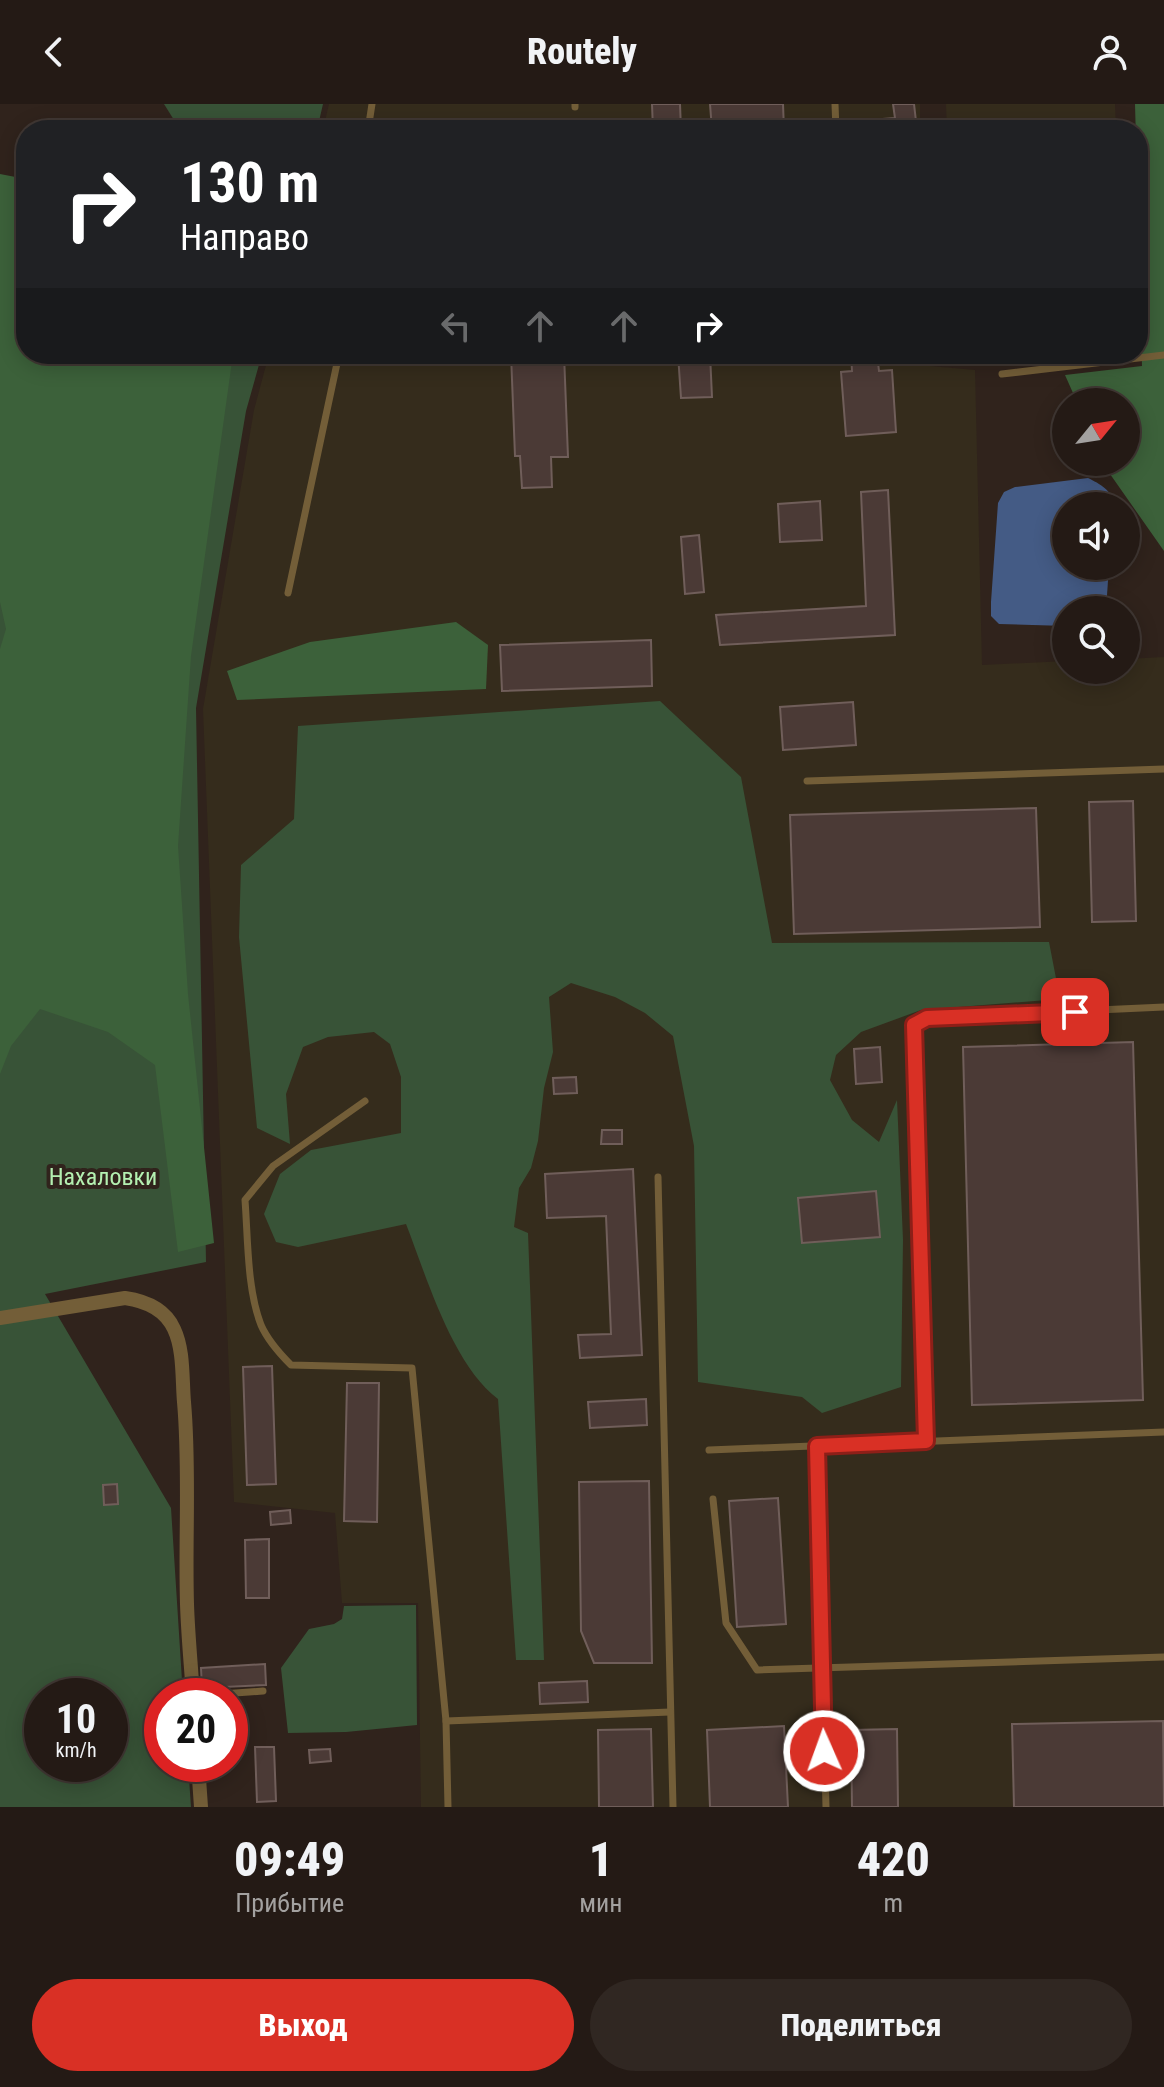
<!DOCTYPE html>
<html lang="ru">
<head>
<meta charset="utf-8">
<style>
	body { margin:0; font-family:"Roboto Condensed",sans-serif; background:#302722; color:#f1f3f6; height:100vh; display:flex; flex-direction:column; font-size:30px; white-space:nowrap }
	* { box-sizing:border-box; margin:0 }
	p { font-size:26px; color:#a3a1a0 }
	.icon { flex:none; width:44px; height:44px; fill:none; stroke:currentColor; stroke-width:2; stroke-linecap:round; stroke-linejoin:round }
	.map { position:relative; height:1703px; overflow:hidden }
	.drawer { display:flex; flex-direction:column; background:#241a15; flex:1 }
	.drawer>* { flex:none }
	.guide { position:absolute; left:16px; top:16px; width:1132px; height:244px; border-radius:32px; box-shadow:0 4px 20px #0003,0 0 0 2px #413834; background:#202124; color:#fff; overflow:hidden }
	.needle { width:52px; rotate:60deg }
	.fabs { position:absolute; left:1052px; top:284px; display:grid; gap:16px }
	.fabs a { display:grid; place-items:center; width:88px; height:88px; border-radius:50%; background:#241a15; box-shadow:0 4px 20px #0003,0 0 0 2px #413834; font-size:40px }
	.speed { position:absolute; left:24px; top:1574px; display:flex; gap:16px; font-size:40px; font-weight:700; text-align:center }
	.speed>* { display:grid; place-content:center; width:104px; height:104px; border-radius:50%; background:#241a15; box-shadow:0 4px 20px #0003,0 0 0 2px #413834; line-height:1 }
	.speed small { font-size:20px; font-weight:400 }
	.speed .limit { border:12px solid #d22; background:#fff; color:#111 }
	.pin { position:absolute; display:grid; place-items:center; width:68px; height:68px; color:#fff; margin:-34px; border-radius:16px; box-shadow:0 4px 12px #0006 }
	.me { position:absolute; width:88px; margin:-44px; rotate:358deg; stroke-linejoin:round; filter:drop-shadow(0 0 6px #0008) }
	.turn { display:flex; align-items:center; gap:28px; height:168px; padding:0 32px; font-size:36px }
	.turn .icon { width:104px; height:104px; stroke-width:2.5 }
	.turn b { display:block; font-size:56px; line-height:68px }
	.lanes { display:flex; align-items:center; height:76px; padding:0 32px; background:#0003; justify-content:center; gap:40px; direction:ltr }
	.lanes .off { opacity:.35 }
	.eta { display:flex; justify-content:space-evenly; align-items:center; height:136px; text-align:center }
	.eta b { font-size:48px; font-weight:800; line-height:56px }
	.primary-button { display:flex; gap:16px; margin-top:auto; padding:16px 32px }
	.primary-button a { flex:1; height:92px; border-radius:48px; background:#d93025; color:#fff; font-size:32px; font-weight:800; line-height:92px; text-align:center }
	.primary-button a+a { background:#302722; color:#f1f3f6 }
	header { display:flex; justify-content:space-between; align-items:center; height:104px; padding:0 32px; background:#241a15; font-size:36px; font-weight:800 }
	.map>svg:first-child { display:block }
</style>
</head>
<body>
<header><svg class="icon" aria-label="back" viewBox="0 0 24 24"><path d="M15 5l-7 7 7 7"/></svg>Routely<svg class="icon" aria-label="person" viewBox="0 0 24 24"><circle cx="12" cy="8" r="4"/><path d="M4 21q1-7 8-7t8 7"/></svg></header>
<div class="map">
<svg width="1164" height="1703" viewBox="0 0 1164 1703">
	<rect width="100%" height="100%" fill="#30231c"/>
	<g fill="#352c1c">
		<polygon points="329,0 920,0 920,26 323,26"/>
		<polygon points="946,0 1115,0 1116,26 947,26"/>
		<polygon points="269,250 919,250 919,261 975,266 982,561 1066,557 1066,566 1126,566 1126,555 1164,553 1164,1703 421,1703 418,1499 342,1499 335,1409 234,1398 203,605 254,306"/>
	</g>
	<g fill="#385337" fill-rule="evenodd">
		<polygon points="164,0 323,0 317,26 177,26 179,24"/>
		<path d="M88,250H262L246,307L196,604L206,1158L45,1190L171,1404L183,1592H162V1660H188L191,1703H0V460ZM42,1592H110V1660H42Z"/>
		<path d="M660,597L741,673L772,839L1049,838L1060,895L921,906L861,928L836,951L830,976L852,1016L879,1038L897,996L903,1136L901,1283L822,1309L802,1293L698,1278L694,1042L673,932L645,909L615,893L571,879L549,893L553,948L544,984L538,1037L531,1064L519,1084L514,1123L528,1129L544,1556H516L498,1295C452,1260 427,1174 406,1120L298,1143L276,1138L264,1110L280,1070L311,1046L401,1029V973L390,940L374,928L328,933L303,943L286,990L290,1040L257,1024L239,833L241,761L294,715L298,622Z"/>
		<polygon points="416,1501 417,1621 346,1628 288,1629 281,1564 309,1525 334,1520 342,1515 344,1502"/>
	</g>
	<g fill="#3c613a">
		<polygon points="1135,0 1164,0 1164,447 1110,370 1104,358 1126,358 1126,298 1077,298 1065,271 1142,262"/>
		<polygon points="0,70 26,75 26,250 233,250 191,552 178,742 188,890 214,1139 178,1148 155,961 108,928 40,905 11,942 0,970 0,545 6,525 0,498"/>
		<polygon points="456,518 488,541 486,585 237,596 227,567 310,538"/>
	</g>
	<path fill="#445b85" d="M1088,374C1100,380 1114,387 1113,402H1066V462H1109L1106,506H1066V522L999,520L991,512V498L998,399L1004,388L1015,383Z"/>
	<g fill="#4b3a36" stroke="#705e5a" stroke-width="2">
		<polygon points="652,0 680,0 681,26 653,26"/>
		<polygon points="710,0 783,0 784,26 712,26"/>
		<polygon points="893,0 914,0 917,26 871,26 871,16 895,14"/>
		<polygon points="511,250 564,250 568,353 551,353 552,383 522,384 520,352 515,352"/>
		<polygon points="678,250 710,250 712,293 681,294"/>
		<polygon points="851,250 877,250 879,267 892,266 896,328 846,332 841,268 852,267"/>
		<polygon points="888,386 895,531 720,541 716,511 866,502 861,388"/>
		<polygon points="820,397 822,436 780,438 778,400"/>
		<polygon points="699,431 704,488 685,490 681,433"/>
		<polygon points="651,536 652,582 502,587 500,541"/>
		<polygon points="853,598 856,641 783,646 780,603"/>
		<polygon points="1133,697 1136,817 1092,818 1089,698"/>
		<polygon points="1036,704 1040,823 794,830 790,711"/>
		<polygon points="1133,938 1143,1296 972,1301 963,943"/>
		<polygon points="880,943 882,978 856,980 854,945"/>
		<polygon points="576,973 577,989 554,990 553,974"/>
		<polygon points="602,1026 622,1026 622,1040 601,1040"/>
		<polygon points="633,1065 642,1251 580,1254 578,1231 611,1230 606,1112 547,1114 545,1070"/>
		<polygon points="876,1087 880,1133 802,1139 798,1094"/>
		<polygon points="272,1262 276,1380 247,1381 243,1263"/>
		<polygon points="347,1279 379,1279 377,1418 344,1417"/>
		<polygon points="646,1295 647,1321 590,1324 588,1298"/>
		<polygon points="649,1377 652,1559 594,1559 581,1527 579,1378"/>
		<polygon points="117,1380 118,1400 104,1401 103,1381"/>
		<polygon points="778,1394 786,1520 737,1523 729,1397"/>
		<polygon points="290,1406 291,1419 271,1421 270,1408"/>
		<polygon points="269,1435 269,1494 246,1494 245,1436"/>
		<polygon points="265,1560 266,1581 202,1584 201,1564"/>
		<polygon points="587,1577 588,1598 540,1600 539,1579"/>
		<polygon points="1163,1617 1164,1703 1014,1703 1012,1620"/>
		<polygon points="784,1622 788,1703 710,1703 707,1626"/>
		<polygon points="651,1625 653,1703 599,1703 598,1626"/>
		<polygon points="897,1625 898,1703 852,1703 851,1626"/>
		<polygon points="255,1643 274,1643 276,1697 257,1698"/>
		<polygon points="330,1645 331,1657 310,1659 309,1646"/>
	</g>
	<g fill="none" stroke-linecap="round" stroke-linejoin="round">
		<g stroke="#735e38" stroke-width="7">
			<polyline points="575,0 575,3"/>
			<polyline points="835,0 836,26"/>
			<polyline points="368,26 372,0"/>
			<polyline points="1002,270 1164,251"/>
			<polyline points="288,489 339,250"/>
			<polyline points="807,677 1164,665"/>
			<path d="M365,997L273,1062L245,1096C248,1135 247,1185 261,1221C268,1237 279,1249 291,1261L412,1264L446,1617L448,1703"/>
			<polyline points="658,1073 673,1703"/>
			<polyline points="926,1337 914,921 927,914 1164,903"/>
			<polyline points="817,1342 826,1703"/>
			<polyline points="709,1346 1164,1328"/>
			<polyline points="713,1395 726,1519 757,1566 1164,1553"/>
			<polyline points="193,1592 263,1587"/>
			<polyline points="446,1617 670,1608"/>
		</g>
		<g stroke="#735e38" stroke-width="14">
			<path d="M0,1214L125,1194C146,1197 165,1205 174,1225C184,1246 182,1275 184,1298C190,1365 185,1433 187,1500C188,1531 191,1561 193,1592"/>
			<polyline points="198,1660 201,1703"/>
		</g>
	</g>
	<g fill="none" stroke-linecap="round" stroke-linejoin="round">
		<defs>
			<polyline id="route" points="824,1647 817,1342 926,1337 914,921 927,914 1075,908"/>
		</defs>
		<use href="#route" stroke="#8d1f18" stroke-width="20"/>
		<use href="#route" stroke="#d93025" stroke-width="14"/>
	</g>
	<g text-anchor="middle" stroke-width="8" stroke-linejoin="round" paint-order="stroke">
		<g font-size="24" fill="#b4f0b1" stroke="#30231c">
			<text x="103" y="1081">Нахаловки</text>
		</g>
	</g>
</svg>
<div class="fabs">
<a><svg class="needle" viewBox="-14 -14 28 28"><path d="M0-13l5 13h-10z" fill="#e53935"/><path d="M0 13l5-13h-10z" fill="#a3a1a0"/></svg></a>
<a><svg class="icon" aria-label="sound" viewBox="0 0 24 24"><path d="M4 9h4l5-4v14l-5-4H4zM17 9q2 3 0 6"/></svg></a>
<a><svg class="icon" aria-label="search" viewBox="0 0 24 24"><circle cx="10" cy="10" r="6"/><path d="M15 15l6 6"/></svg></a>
</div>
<div class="speed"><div>10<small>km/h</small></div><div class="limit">20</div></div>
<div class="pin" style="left:1075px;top:908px;background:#d93025"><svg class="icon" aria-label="arrive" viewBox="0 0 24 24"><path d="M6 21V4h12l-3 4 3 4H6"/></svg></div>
<svg class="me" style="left:824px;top:1647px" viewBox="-20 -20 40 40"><circle r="17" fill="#d93025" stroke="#fff" stroke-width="3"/><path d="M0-11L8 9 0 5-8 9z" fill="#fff"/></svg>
<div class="guide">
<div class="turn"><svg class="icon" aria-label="right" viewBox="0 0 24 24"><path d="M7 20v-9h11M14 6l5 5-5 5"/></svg><div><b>130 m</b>Направо</div></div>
<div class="lanes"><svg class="icon off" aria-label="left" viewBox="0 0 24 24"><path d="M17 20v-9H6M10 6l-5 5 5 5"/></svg><svg class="icon off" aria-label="ahead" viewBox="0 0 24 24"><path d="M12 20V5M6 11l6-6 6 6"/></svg><svg class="icon off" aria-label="ahead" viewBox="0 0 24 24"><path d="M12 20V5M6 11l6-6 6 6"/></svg><svg class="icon" aria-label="right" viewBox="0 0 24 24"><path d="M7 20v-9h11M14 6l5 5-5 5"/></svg></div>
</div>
</div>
<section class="drawer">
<div class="eta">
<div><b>09:49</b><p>Прибытие</p></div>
<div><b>1</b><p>мин</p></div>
<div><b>420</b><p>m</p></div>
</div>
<div class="primary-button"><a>Выход</a><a>Поделиться</a></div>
</section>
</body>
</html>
